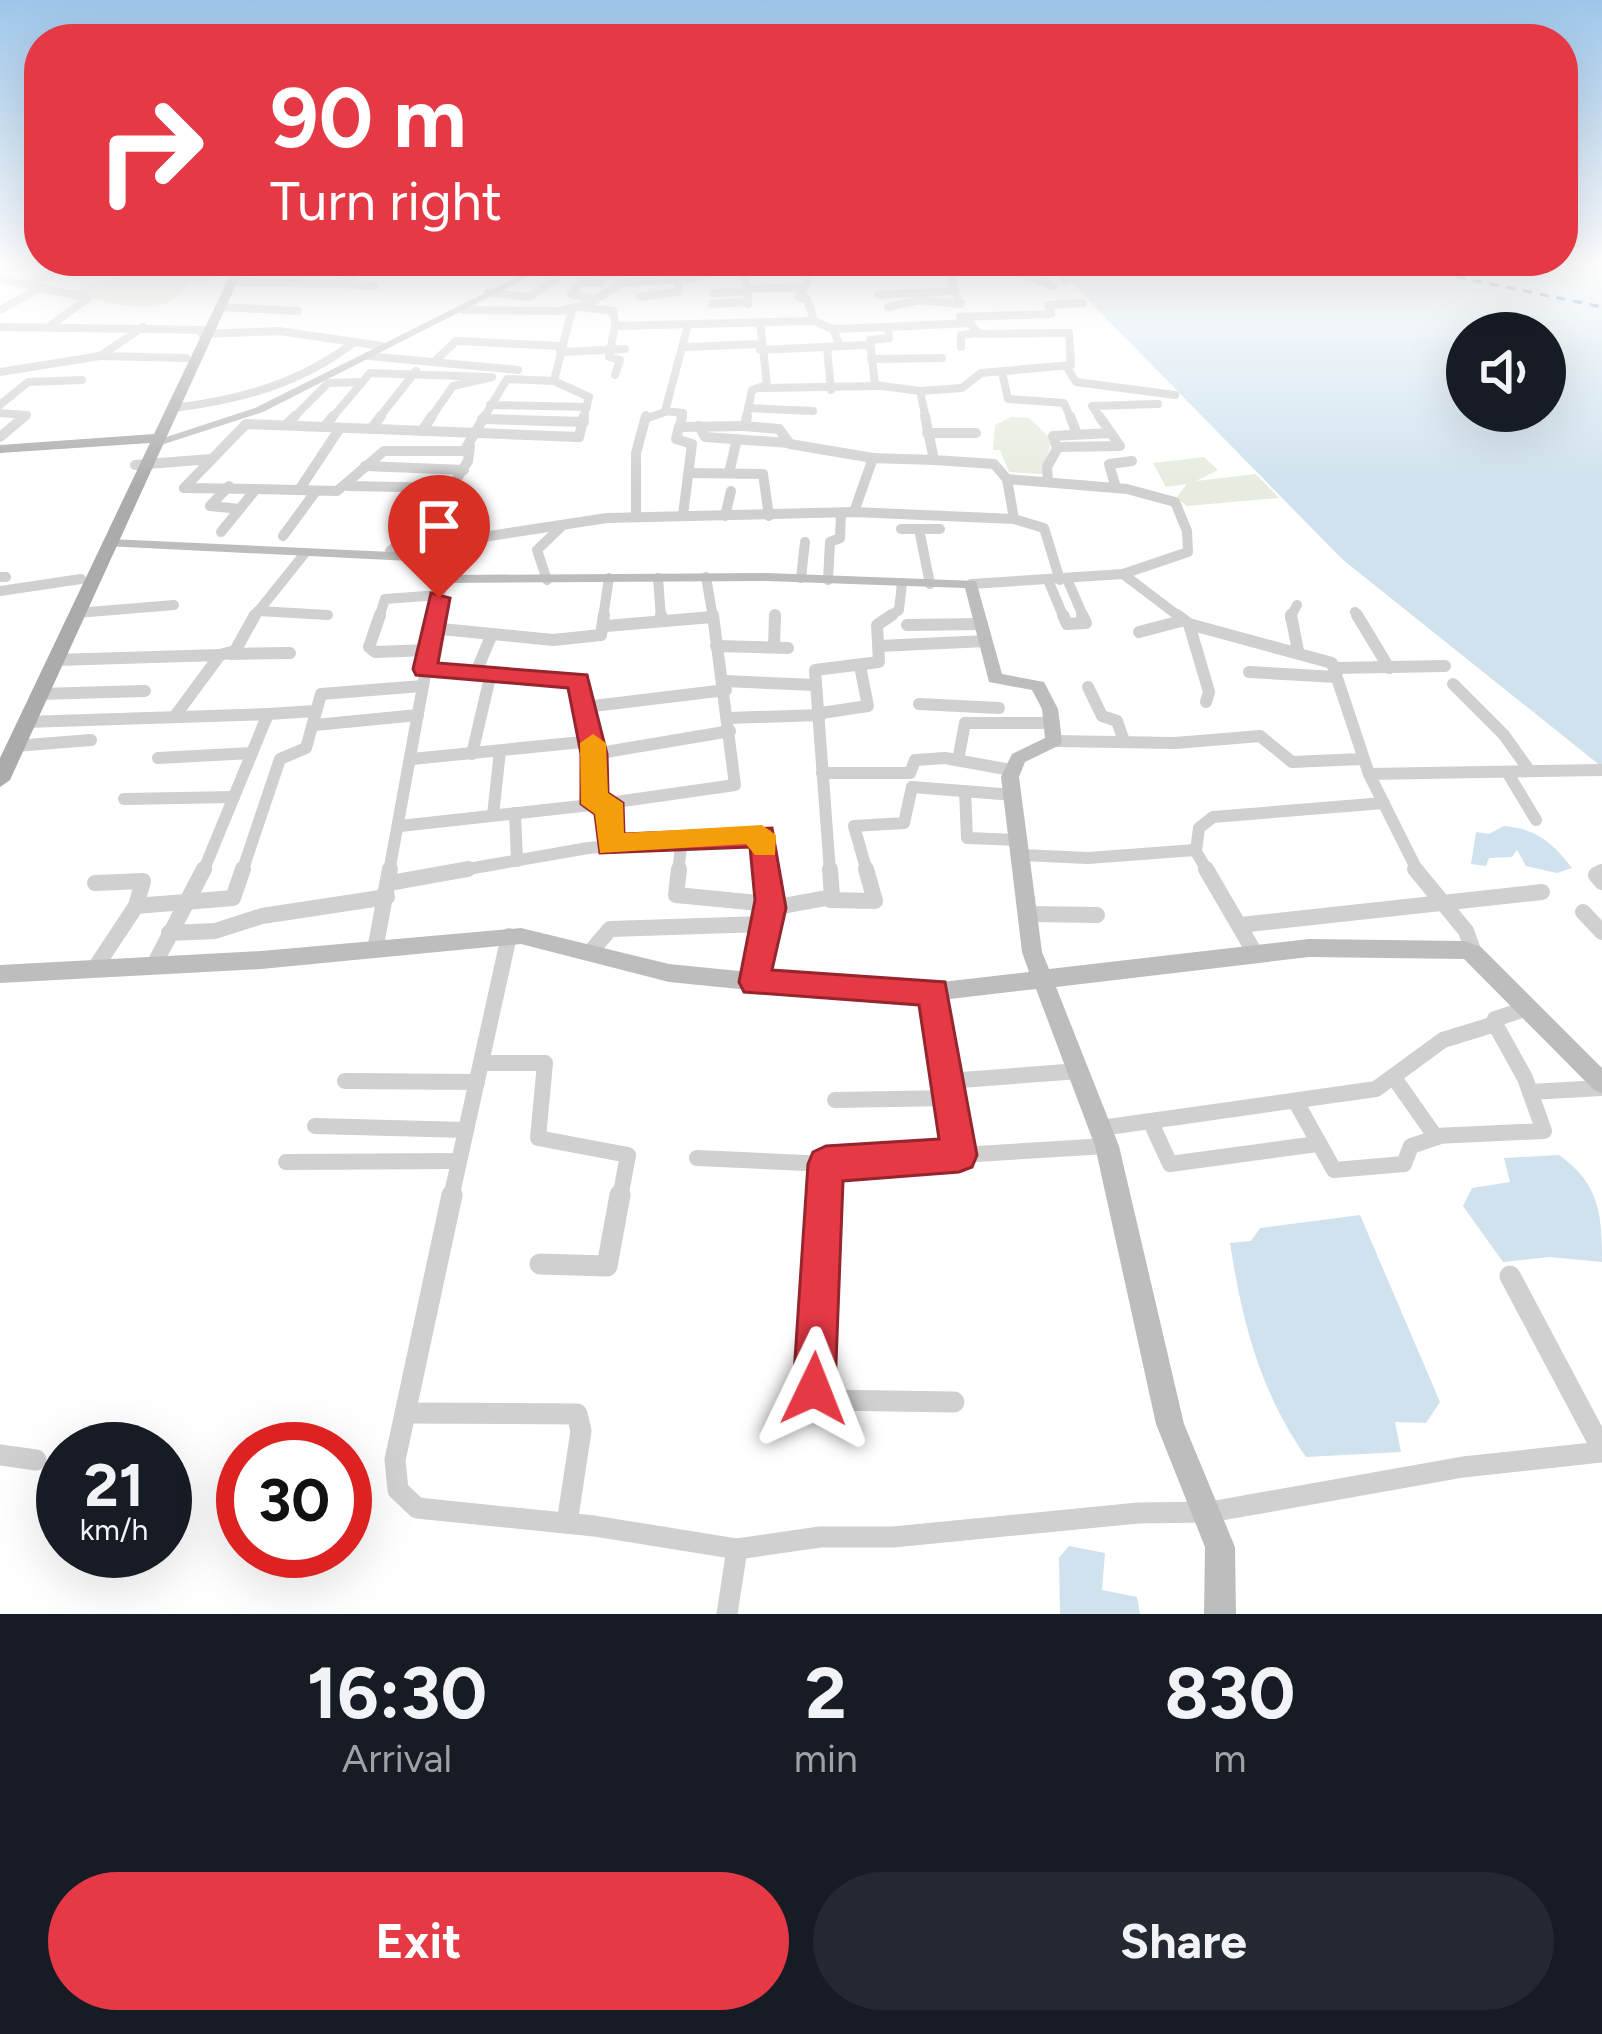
<!DOCTYPE html>
<html lang="en">
<head>
<meta charset="utf-8">
<style>
	body { margin:0; font-family:Figtree,sans-serif; background:#242831; color:#f1f3f6; height:100vh; display:flex; flex-direction:column; font-size:45px; white-space:nowrap }
	* { box-sizing:border-box; margin:0 }
	p { font-size:39px; color:#9ea1a6 }
	.icon { flex:none; width:66px; height:66px; fill:none; stroke:currentColor; stroke-width:2; stroke-linecap:round; stroke-linejoin:round }
	.map { position:relative; height:1614px; overflow:hidden }
	.side { display:flex; flex-direction:column; background:#171b24; flex:1 }
	.side>* { flex:none }
	.guide { position:absolute; left:24px; top:24px; width:1554px; height:252px; border-radius:48px; box-shadow:0 12px 48px #0002; background:#e63946; color:#fff; overflow:hidden }
	.fabs { position:absolute; left:1446px; top:312px; display:grid; gap:24px }
	.fabs a { display:grid; place-items:center; width:120px; height:120px; border-radius:50%; background:#171b24; box-shadow:0 12px 48px #0002; font-size:60px }
	.speed { position:absolute; left:36px; top:1422px; display:flex; gap:24px; font-size:60px; font-weight:700; text-align:center }
	.speed>* { display:grid; place-content:center; width:156px; height:156px; border-radius:50%; background:#171b24; box-shadow:0 12px 48px #0002; line-height:1 }
	.speed small { font-size:30px; font-weight:400 }
	.speed .limit { border:18px solid #d22; background:#fff; color:#111 }
	.pin { position:absolute; display:grid; place-items:center; width:102px; height:102px; color:#fff; margin:-123px -51px; border-radius:50% 50% 50% 0; rotate:-45deg; box-shadow:0 0 12px #0007 }
	.pin .icon { rotate:45deg }
	.me { position:absolute; width:132px; margin:-66px; rotate:2deg; stroke-linejoin:round; filter:drop-shadow(0 0 9px #0008) }
	.turn { display:flex; align-items:center; gap:42px; height:252px; padding:0 48px; font-size:54px }
	.turn .icon { width:156px; height:156px; stroke-width:2.5 }
	.turn b { display:block; font-size:84px; line-height:102px }
	.eta { display:flex; justify-content:space-evenly; align-items:center; height:204px; text-align:center }
	.eta b { font-size:72px; font-weight:700; line-height:84px }
	.action { display:flex; gap:24px; margin-top:auto; padding:24px 48px }
	.action a { flex:1; height:138px; border-radius:72px; background:#e63946; color:#fff; font-size:48px; font-weight:700; line-height:138px; text-align:center }
	.action a+a { background:#242831; color:#f1f3f6 }
	.map>svg:first-child { display:block }
</style>
</head>
<body>
<div class="map">
<svg width="1602" height="1614" viewBox="0 0 1602 1614">
	<rect width="100%" height="100%" fill="#fff"/>
	<g fill="#e6ecdf">
		<path d="M161,263H219L210,281L188,283C164,327 104,299 71,292Z"/>
		<polygon points="1011,417 1029,418 1052,440 1042,474 1009,472 1000,450 993,450 995,425"/>
		<polygon points="1204,457 1218,470 1196,481 1256,474 1279,498 1187,506 1176,498 1187,484 1166,487 1153,463"/>
	</g>
	<g fill="#cfe2ee" fill-rule="evenodd">
		<path d="M1052,263L1602,265V767L1342,559ZM1467,333H1545V411H1467Z"/>
		<path d="M1504,826C1537,829 1552,842 1572,868L1557,873L1526,866L1517,850L1512,857L1489,858L1486,866L1471,864L1476,832L1489,834Z"/>
		<path d="M1559,1155C1600,1184 1602,1215 1602,1262L1550,1257L1503,1262L1463,1206L1472,1188L1510,1182L1504,1158Z"/>
		<path d="M1360,1215L1440,1402L1426,1423L1395,1422L1401,1452L1306,1457C1260,1392 1242,1321 1230,1243L1251,1241L1260,1228Z"/>
		<polygon points="1069,1546 1105,1553 1102,1590 1137,1597 1140,1614 1060,1614 1059,1558"/>
	</g>
	<g fill="none" stroke-linecap="round" stroke-linejoin="round">
		<polyline stroke="#3f7597" stroke-width="3" stroke-dasharray="9 8" stroke-linecap="butt" points="1390,263 1602,307"/>
		<g stroke="#d0d0d0" stroke-width="8">
			<polyline points="779,263 792,269 907,263"/>
			<polyline points="946,263 957,297"/>
			<polyline points="1016,263 1023,274 1053,286"/>
			<polyline points="1051,263 1066,280"/>
			<polyline points="523,264 615,275 622,283"/>
			<polyline points="732,266 745,270 748,304"/>
			<polyline points="486,267 491,263"/>
			<polyline points="802,269 807,282 799,297 807,299 814,321"/>
			<polyline points="507,272 524,263"/>
			<polyline points="0,279 88,298 51,325"/>
			<polyline points="233,282 343,284 364,263"/>
			<polyline points="27,284 77,263"/>
			<polyline points="343,284 374,286"/>
			<polyline points="747,289 804,287"/>
			<polyline points="488,293 529,297 555,280"/>
			<polyline points="713,293 747,291"/>
			<polyline points="878,295 953,291"/>
			<polyline points="640,297 678,292 679,279"/>
			<polyline points="596,300 571,294 582,282 601,283"/>
			<polyline points="712,304 748,302"/>
			<polyline points="221,307 298,311"/>
			<polyline points="579,307 613,311 616,326 814,321 833,329 840,346 869,345"/>
			<polyline points="888,307 920,300 961,304"/>
			<polyline points="572,309 554,381 589,397 583,419"/>
			<polyline points="0,310 42,287"/>
			<polyline points="463,310 560,311 586,305 622,283 693,278 736,263"/>
			<polyline points="1051,313 1048,305 1083,303"/>
			<polyline points="960,317 1051,314"/>
			<polygon points="970,323 979,334 1069,333 1071,365 981,373 962,388 920,391 875,385 870,340 889,338 888,327"/>
			<polyline points="615,325 609,357 620,360 615,375"/>
			<polyline points="0,327 210,330"/>
			<polyline points="143,327 100,356 186,358"/>
			<polyline points="832,329 888,327"/>
			<polyline points="202,334 279,331 382,346"/>
			<polyline points="685,347 760,344"/>
			<polyline points="827,347 831,390"/>
			<polyline points="961,347 961,335 978,333"/>
			<polyline points="760,350 840,346"/>
			<polyline points="560,352 625,349"/>
			<polyline points="368,356 518,370"/>
			<polyline points="871,359 942,358"/>
			<polyline points="436,360 456,341 560,346"/>
			<polyline points="1066,366 1076,382 1175,395"/>
			<polyline points="0,372 100,356"/>
			<polyline points="1002,372 1008,399 1064,403 1071,419"/>
			<polyline points="758,388 879,386"/>
			<polyline points="920,391 926,419"/>
			<polyline points="0,405 28,382 82,380"/>
			<polyline points="490,405 587,407"/>
			<path d="M173,408C240,400 299,384 353,343"/>
			<polyline points="748,408 813,411"/>
			<polyline points="0,413 27,415 22,419"/>
			<polyline points="292,419 328,383 362,382"/>
			<polyline points="331,419 370,373 488,377"/>
			<polyline points="378,419 416,371"/>
			<polyline points="430,419 453,386 492,377"/>
			<polyline points="482,419 497,419"/>
			<polyline points="483,419 507,379 554,381"/>
			<polyline points="645,419 665,412"/>
			<polyline points="682,419 683,413 665,411 688,325"/>
			<polyline points="746,419 752,390 767,385 760,322"/>
			<polyline points="1101,419 1092,406 1158,404"/>
		</g>
		<g stroke="#d0d0d0" stroke-width="10">
			<polyline points="747,416 745,426 779,429 790,444 873,458"/>
			<polyline points="925,416 934,460 994,464 1007,479 1127,489 1175,502 1187,531 1188,552 1123,574 971,584"/>
			<polyline points="1070,416 1077,434"/>
			<polyline points="482,419 584,422"/>
			<polyline points="286,425 295,416"/>
			<polyline points="325,426 333,416"/>
			<polyline points="699,426 705,437 789,443"/>
			<polyline points="680,427 682,416"/>
			<polyline points="371,429 381,416"/>
			<polyline points="422,431 432,416"/>
			<polyline points="927,433 976,433"/>
			<polyline points="0,437 25,416"/>
			<polyline points="1057,448 1053,436 1110,433"/>
			<polyline points="135,465 211,459"/>
			<polyline points="365,466 464,470"/>
			<polyline points="689,473 763,474 769,516"/>
			<polyline points="729,473 737,439"/>
			<polyline points="1048,482 1047,467 1058,447 1120,446 1099,416"/>
			<polyline points="229,486 210,506 240,509"/>
			<polyline points="348,486 451,488 468,461 470,446"/>
			<polyline points="184,488 246,424 579,437 584,416"/>
			<polyline points="184,488 256,489 221,532"/>
			<polyline points="1116,488 1109,464 1132,461"/>
			<polyline points="256,489 337,491 384,451 464,451 485,416"/>
			<polyline points="299,490 340,428"/>
			<polyline points="854,512 873,458 934,460"/>
			<polyline points="683,515 692,444 676,439 679,427 745,426"/>
			<polyline points="725,516 731,491"/>
			<polyline points="636,517 636,453 646,416"/>
			<polyline points="1014,519 1044,528 1060,580"/>
			<polyline points="901,529 940,529"/>
			<polyline points="919,529 930,584"/>
			<polyline points="283,536 316,491"/>
			<polyline points="390,551 420,526 428,490"/>
			<polyline points="436,558 457,541 607,518 854,512 1014,519 1007,479"/>
			<polyline points="1123,574 1181,618"/>
			<polyline points="0,577 6,577"/>
			<polyline points="706,577 713,618"/>
			<polyline points="658,578 661,618"/>
			<polyline points="801,578 805,542"/>
			<polyline points="1067,579 1084,618"/>
			<polyline points="547,580 537,550 562,526"/>
			<polyline points="828,580 830,542 840,538 841,513"/>
			<polyline points="1048,580 1064,618"/>
			<polyline points="0,591 81,579"/>
			<polyline points="258,611 328,615"/>
			<polyline points="1355,612 1359,618"/>
			<polyline points="77,613 174,605"/>
			<polyline points="253,618 305,553"/>
			<polyline points="379,618 385,599 440,595"/>
			<polyline points="436,618 443,579"/>
			<polyline points="603,618 609,578"/>
			<polyline points="702,618 712,617"/>
			<polyline points="887,618 899,610 902,583"/>
			<polyline points="1290,618 1297,605"/>
		</g>
		<g stroke="#d0d0d0" stroke-width="12">
			<polyline points="380,615 369,647 375,652 428,650"/>
			<polyline points="661,615 661,621"/>
			<polyline points="1063,615 1067,624 1086,623 1082,615"/>
			<polyline points="1177,615 1189,624 1332,663 1369,774"/>
			<polyline points="1291,615 1298,651"/>
			<polyline points="1357,615 1389,668"/>
			<polyline points="1189,624 1209,692 1206,702"/>
			<polyline points="907,625 982,624"/>
			<polyline points="606,626 712,617"/>
			<polyline points="431,628 553,640 601,635 604,615"/>
			<polyline points="1139,632 1181,621"/>
			<polyline points="716,646 788,648"/>
			<polyline points="879,646 986,641"/>
			<polyline points="774,647 775,615"/>
			<polyline points="230,654 290,653"/>
			<polyline points="220,655 235,651 255,615"/>
			<polyline points="55,660 220,655 175,716"/>
			<polyline points="1334,668 1445,666"/>
			<polyline points="425,669 491,673"/>
			<polyline points="476,672 492,634"/>
			<polyline points="1249,672 1336,677"/>
			<polyline points="725,681 815,685"/>
			<polyline points="1453,684 1504,735 1529,770"/>
			<polyline points="1088,687 1102,716 1117,721 1124,741"/>
			<polyline points="39,694 145,691"/>
			<polyline points="919,704 999,708"/>
			<polyline points="585,707 726,690"/>
			<polyline points="821,713 868,706 860,666"/>
			<polyline points="268,714 315,711"/>
			<polyline points="729,718 821,715"/>
			<polyline points="26,722 268,714 203,872"/>
			<polyline points="315,725 418,715"/>
			<polyline points="1054,741 1175,743 1260,736 1292,762 1362,759"/>
			<polyline points="15,746 91,740"/>
			<polyline points="472,754 491,673 577,679 594,754"/>
			<polyline points="158,758 252,753"/>
			<polyline points="412,759 592,741"/>
			<polyline points="958,760 965,723 1054,723"/>
			<polyline points="1507,772 1536,820"/>
			<polyline points="822,773 910,773 915,760 945,758 1011,770"/>
			<polyline points="965,791 967,838 1021,840"/>
			<polyline points="124,799 234,797"/>
			<polyline points="609,803 735,785 713,615"/>
			<polyline points="595,804 594,754 730,731"/>
			<polyline points="515,813 517,861"/>
			<polyline points="493,815 500,751"/>
			<polyline points="400,826 609,803 610,845"/>
			<polyline points="1196,851 1199,828 1213,817 1384,803"/>
			<polyline points="1022,855 1088,858 1195,850 1208,872"/>
			<polyline points="242,872 280,759 306,748 321,694 422,686"/>
			<polyline points="389,872 436,615"/>
			<polyline points="451,872 588,848 756,834 764,838 767,872"/>
			<polyline points="678,872 682,839"/>
			<polyline points="830,872 815,670 879,662 877,625 892,615"/>
			<polyline points="867,872 854,826 904,823 912,787 1014,795"/>
			<polyline points="1418,872 1369,774 1602,770"/>
		</g>
		<g stroke="#d0d0d0" stroke-width="16">
			<polyline points="679,869 676,895 770,904"/>
			<polyline points="767,869 771,908"/>
			<polyline points="1206,869 1256,955"/>
			<polyline points="1415,869 1466,931 1474,953"/>
			<polyline points="1602,872 1596,875 1602,882"/>
			<polyline points="95,883 143,881 136,906"/>
			<polyline points="390,883 468,869"/>
			<polyline points="830,900 875,901 866,869"/>
			<polyline points="1583,912 1602,932"/>
			<polyline points="1028,914 1097,915"/>
			<polyline points="1240,925 1542,892"/>
			<polyline points="169,933 215,931 262,916 387,897"/>
			<polyline points="593,949 610,929 763,924"/>
			<polyline points="375,950 390,869"/>
			<polyline points="155,963 204,869"/>
			<polyline points="95,968 136,906 233,898 243,869"/>
			<polyline points="755,983 766,909 832,897 830,869"/>
			<polyline points="933,992 959,1155 1107,1146"/>
			<polyline points="481,1063 545,1063 538,1138 628,1155 620,1198"/>
			<polyline points="1395,1079 1435,1136 1544,1131 1525,1078 1495,1024 1495,1019 1525,1009"/>
			<polyline points="345,1081 477,1082"/>
			<polyline points="948,1081 1079,1071"/>
			<polyline points="1530,1092 1602,1088"/>
			<polyline points="835,1100 951,1098"/>
			<polyline points="1296,1102 1334,1170 1404,1164 1411,1146 1438,1137"/>
			<polyline points="1152,1125 1170,1164 1317,1144"/>
			<polyline points="315,1126 466,1130"/>
			<polyline points="1101,1128 1376,1089 1443,1040 1495,1024"/>
			<polyline points="697,1158 826,1164 959,1155"/>
			<polyline points="286,1162 458,1161"/>
			<polyline points="451,1198 509,936"/>
			<polyline points="824,1198 826,1164"/>
		</g>
		<g stroke="#d0d0d0" stroke-width="21">
			<polyline points="452,1195 395,1460 398,1490 417,1508 594,1526 737,1549 820,1537 893,1537 1138,1513 1210,1512 1463,1467 1602,1452"/>
			<polyline points="824,1195 813,1379 817,1395 826,1400 954,1402"/>
			<polyline points="540,1264 607,1266 620,1195"/>
			<polyline points="1510,1276 1602,1449"/>
			<polyline points="405,1413 577,1414 581,1431 567,1523"/>
			<polyline points="0,1455 36,1460"/>
			<polyline points="727,1614 737,1549"/>
		</g>
		<g fill="#bdbdbd" fill-rule="evenodd">
			<polygon points="545,263 556,263 263,412 161,445 151,442 255,408"/>
			<polygon points="110,539 436,554 443,558 449,575 766,573 976,581 1002,674 1044,682 1058,709 1062,741 1060,745 1025,762 1019,777 1042,952 1049,969 1309,939 1464,941 1481,947 1602,1068 1602,1093 1594,1090 1464,959 1309,957 1056,987 1119,1146 1184,1424 1235,1547 1236,1614 1204,1614 1205,1547 1156,1424 1095,1146 1036,989 933,1001 848,1000 669,982 521,944 261,969 0,983 0,965 261,951 521,928 669,964 848,982 933,983 1029,972 1022,952 1001,777 1012,754 1045,738 1042,709 1032,690 989,682 965,588 766,581 443,583 436,579 430,562 105,546 103,543"/>
		</g>
		<polygon fill="#ababab" fill-rule="evenodd" points="236,263 246,263 10,780 0,787 0,758 150,443 0,453 0,445 154,434"/>
	</g>
	<linearGradient id="sky" x2="0" y2="1"><stop stop-color="#9ec6ea"/><stop offset="0.54" stop-color="#fff"/><stop offset="1" stop-color="#fff" stop-opacity="0"/></linearGradient>
	<rect width="1602" height="489" fill="url(#sky)"/>
	<polygon fill="#e63946" stroke="#96252e" stroke-width="3" points="431,593 450,598 438,663 587,675 607,754 608,793 623,803 624,834 772,828 786,908 772,970 945,982 977,1155 972,1167 959,1172 843,1181 835,1389 828,1404 814,1410 799,1404 793,1389 808,1164 813,1152 826,1146 939,1139 919,1005 744,992 739,982 755,900 750,847 600,853 595,814 581,804 581,754 568,688 416,675 413,669"/>
	<polygon fill="#f59e0b" points="593,734 606,743 608,793 623,803 624,833 762,825 776,835 775,855 755,855 746,844 600,853 595,814 581,804 580,743"/>
</svg>
<div class="fabs">
<a><svg class="icon" aria-label="sound" viewBox="0 0 24 24"><path d="M4 9h4l5-4v14l-5-4H4zM17 9q2 3 0 6"/></svg></a>
</div>
<div class="speed"><div>21<small>km/h</small></div><div class="limit">30</div></div>
<div class="pin" style="left:439px;top:598px;background:#d93025"><svg class="icon" aria-label="arrive" viewBox="0 0 24 24"><path d="M6 21V4h12l-3 4 3 4H6"/></svg></div>
<svg class="me" style="left:814px;top:1389px" viewBox="-20 -20 40 40"><path d="M0-17L14 15 0 8-14 15z" fill="#e63946" stroke="#fff" stroke-width="4"/></svg>
<div class="guide">
<div class="turn"><svg class="icon" aria-label="right" viewBox="0 0 24 24"><path d="M7 20v-9h11M14 6l5 5-5 5"/></svg><div><b>90 m</b>Turn right</div></div>
</div>
</div>
<section class="side">
<div class="eta">
<div><b>16:30</b><p>Arrival</p></div>
<div><b>2</b><p>min</p></div>
<div><b>830</b><p>m</p></div>
</div>
<div class="action"><a>Exit</a><a>Share</a></div>
</section>
</body>
</html>
